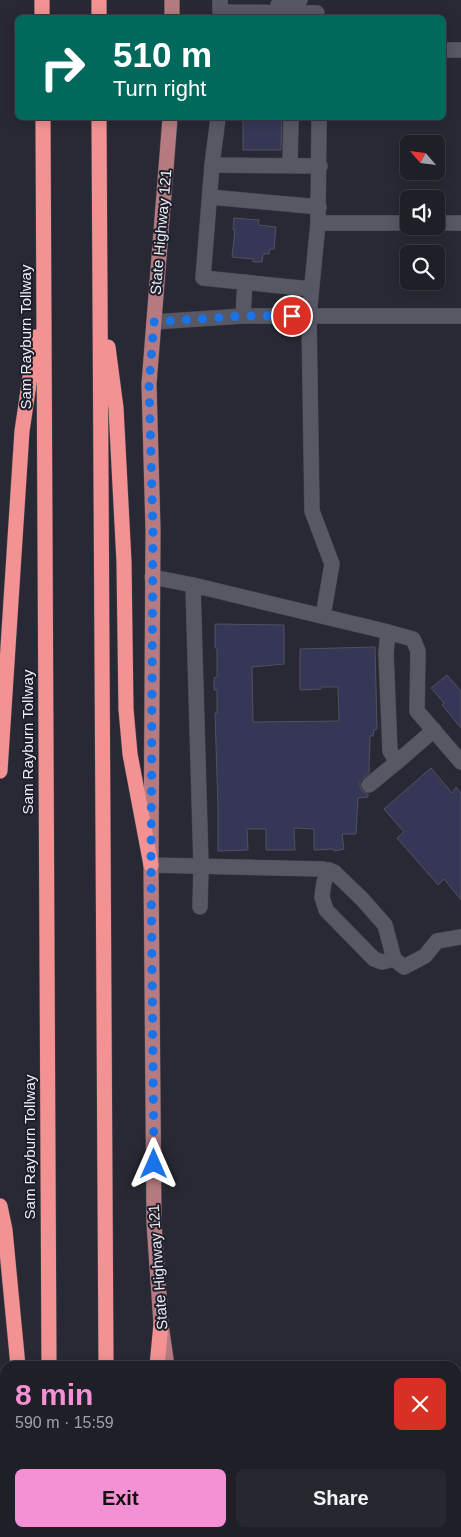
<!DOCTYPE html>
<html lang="en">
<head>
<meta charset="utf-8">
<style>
	body { margin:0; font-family:Arial,sans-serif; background:#26272f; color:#f1f3f6; height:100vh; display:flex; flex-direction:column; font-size:19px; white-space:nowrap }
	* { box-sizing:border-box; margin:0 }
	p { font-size:16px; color:#a1a2a7 }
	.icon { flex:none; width:28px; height:28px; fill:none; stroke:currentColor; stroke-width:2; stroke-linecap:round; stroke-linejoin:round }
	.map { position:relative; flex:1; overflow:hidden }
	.side { position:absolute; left:0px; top:1361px; width:461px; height:176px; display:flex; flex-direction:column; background:#1e1f27; border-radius:15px 15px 0 0; box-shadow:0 2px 12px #0003,0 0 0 1px #3c3d44 }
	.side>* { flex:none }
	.hud { position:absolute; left:15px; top:15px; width:431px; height:105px; border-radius:8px; box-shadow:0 2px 12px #0003,0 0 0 1px #3c3d44; background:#00695c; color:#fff; overflow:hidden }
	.needle { width:32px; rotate:298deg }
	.controls { position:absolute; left:400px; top:135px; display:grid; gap:10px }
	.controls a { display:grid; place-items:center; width:45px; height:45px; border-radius:8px; background:#1e1f27; box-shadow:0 2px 12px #0003,0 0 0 1px #3c3d44; font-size:25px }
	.pin { position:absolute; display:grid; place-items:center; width:42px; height:42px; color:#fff; margin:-21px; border:2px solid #fff; border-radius:50%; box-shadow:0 1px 5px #0007 }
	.me { position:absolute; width:55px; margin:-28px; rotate:0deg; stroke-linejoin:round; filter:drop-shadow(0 0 4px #0008) }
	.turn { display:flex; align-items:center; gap:18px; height:105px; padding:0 15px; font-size:22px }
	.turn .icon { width:65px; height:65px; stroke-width:2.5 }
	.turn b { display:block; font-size:35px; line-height:42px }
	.round { display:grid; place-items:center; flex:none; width:52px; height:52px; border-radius:8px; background:#26272f }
	.summary { display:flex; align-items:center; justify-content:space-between; height:85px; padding:0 15px }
	h1 { font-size:30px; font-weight:700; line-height:38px; color:#f491d4 }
	.action { display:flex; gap:10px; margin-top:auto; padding:10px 15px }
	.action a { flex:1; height:58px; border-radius:8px; background:#f491d4; color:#111; font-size:20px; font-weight:700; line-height:58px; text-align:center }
	.action a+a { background:#26272f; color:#f1f3f6 }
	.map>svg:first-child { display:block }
</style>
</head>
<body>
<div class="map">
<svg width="461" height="1537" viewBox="0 0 461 1537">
	<rect width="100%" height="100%" fill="#282934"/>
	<g fill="#363756" stroke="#51515e">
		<polygon points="243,118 282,118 281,150 243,150"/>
		<polygon points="234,218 259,220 258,225 276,227 274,249 270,249 269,254 263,254 262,262 253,262 253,259 232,257 235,230 233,230"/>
		<polygon points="215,624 284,625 284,664 252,667 253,722 339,721 338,687 321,687 321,689 300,690 300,649 375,647 377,729 374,730 373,736 370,736 369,773 360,781 360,786 362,791 368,794 368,797 358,798 356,834 342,834 344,849 334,851 334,849 314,850 314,829 294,828 295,850 266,850 266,829 247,829 248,850 218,851 218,809 215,713 217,713 217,690 214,690 214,678 217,677 217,648 215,648"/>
		<polygon points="447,675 461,691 461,728 442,705 444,703 431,688"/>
		<polygon points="431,768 452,793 456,787 461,793 461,900 444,879 438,885 397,838 404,832 384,809"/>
	</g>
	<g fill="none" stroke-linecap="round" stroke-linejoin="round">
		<defs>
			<g id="minor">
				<polyline points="220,0 220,12 317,13"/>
				<polyline points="278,5 294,4 300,0"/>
				<polyline points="444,50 461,50"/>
				<polyline points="218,118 212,165 320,166"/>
				<polyline points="319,118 318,223 309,316 312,511 332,564 323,616"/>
				<polyline points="212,165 203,278 311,289"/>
				<polyline points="290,165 291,118"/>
				<polyline points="210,197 319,207"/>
				<polyline points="318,223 409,223"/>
				<polyline points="436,223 461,223"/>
				<polyline points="243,316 245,282"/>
				<polyline points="154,322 243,316 461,316"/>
				<polyline points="152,577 193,585 380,630 413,639 418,651 417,711 461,762"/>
				<polyline points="193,585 201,866 200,907"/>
				<polyline points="397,762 434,730"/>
				<polyline points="369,785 397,762 390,751 386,653 388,632"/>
				<polyline points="151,865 323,869 334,872 362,899 385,925 394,959 404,967 425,956 437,941 461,937"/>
				<polyline points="329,870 324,882 322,897 326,910 374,959 382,962 394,959"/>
				<polyline points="383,1532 386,1537"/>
				<polyline points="257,1537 263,1532"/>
			</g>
			<g id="major">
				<polyline points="172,0 172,18"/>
				<polyline points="167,1366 161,1324 154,1223 151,865 153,530 149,384 170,118"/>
				<polyline points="181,1532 182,1537"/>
			</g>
			<g id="highway">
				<polyline points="42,0 42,18"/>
				<polyline points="99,0 99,18"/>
				<polyline points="43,118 49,1366"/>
				<polyline points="99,118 106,1366"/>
				<polyline points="108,347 116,408 124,562 126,709 130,754 151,865"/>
				<polyline points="0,771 22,431 36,337"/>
				<polyline points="0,1206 5,1230 18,1366"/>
				<polyline points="157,1366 161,1324"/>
				<polyline points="30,1532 30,1537"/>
				<polyline points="51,1532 51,1537"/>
				<polyline points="107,1532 107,1537"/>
				<polyline points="145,1537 145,1532"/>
			</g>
		</defs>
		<use href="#minor" stroke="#46464f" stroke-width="16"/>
		<use href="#major" stroke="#46464f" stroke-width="16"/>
		<use href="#highway" stroke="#46464f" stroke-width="16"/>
		<use href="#minor" stroke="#575864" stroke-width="15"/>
		<use href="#major" stroke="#b57b80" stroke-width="15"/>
		<use href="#highway" stroke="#f39293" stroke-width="15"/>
	</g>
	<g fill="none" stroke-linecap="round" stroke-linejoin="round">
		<polyline stroke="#1a73e8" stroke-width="9" stroke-dasharray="0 16.2" points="154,1164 151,865 153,530 149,384 154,322 243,316 292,316"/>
	</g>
	<g text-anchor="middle" stroke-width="4" stroke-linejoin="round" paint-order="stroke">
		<g font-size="15" fill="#edeef5" stroke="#1e1f2a">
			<text transform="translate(161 232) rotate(-85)" y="5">State Highway 121</text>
			<text transform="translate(26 337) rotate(-90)" y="5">Sam Rayburn Tollway</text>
			<text transform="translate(28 742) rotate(-90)" y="5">Sam Rayburn Tollway</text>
			<text transform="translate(30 1147) rotate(-90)" y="5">Sam Rayburn Tollway</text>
			<text transform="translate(158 1267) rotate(-94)" y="5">State Highway 121</text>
		</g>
	</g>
</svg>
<div class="controls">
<a><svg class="needle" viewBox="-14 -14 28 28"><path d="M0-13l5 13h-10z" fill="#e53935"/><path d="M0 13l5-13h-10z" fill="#a1a2a7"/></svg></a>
<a><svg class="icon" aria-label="sound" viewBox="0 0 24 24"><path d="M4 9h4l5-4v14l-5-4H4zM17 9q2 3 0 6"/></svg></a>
<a><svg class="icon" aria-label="search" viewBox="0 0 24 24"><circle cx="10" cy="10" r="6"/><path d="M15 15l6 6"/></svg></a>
</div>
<div class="pin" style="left:292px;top:316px;background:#d93025"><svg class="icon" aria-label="arrive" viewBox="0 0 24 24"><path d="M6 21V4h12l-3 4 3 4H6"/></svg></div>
<svg class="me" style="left:154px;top:1164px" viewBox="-20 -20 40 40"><path d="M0-17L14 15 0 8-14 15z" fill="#1a73e8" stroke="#fff" stroke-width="4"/></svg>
<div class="hud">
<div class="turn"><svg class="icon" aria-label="right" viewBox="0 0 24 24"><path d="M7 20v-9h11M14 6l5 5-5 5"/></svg><div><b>510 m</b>Turn right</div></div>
</div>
<section class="side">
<div class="summary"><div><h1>8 min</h1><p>590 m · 15:59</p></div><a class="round" style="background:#d93025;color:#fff"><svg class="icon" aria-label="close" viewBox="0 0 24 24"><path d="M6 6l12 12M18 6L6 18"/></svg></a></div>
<div class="action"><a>Exit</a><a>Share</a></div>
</section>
</div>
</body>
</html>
